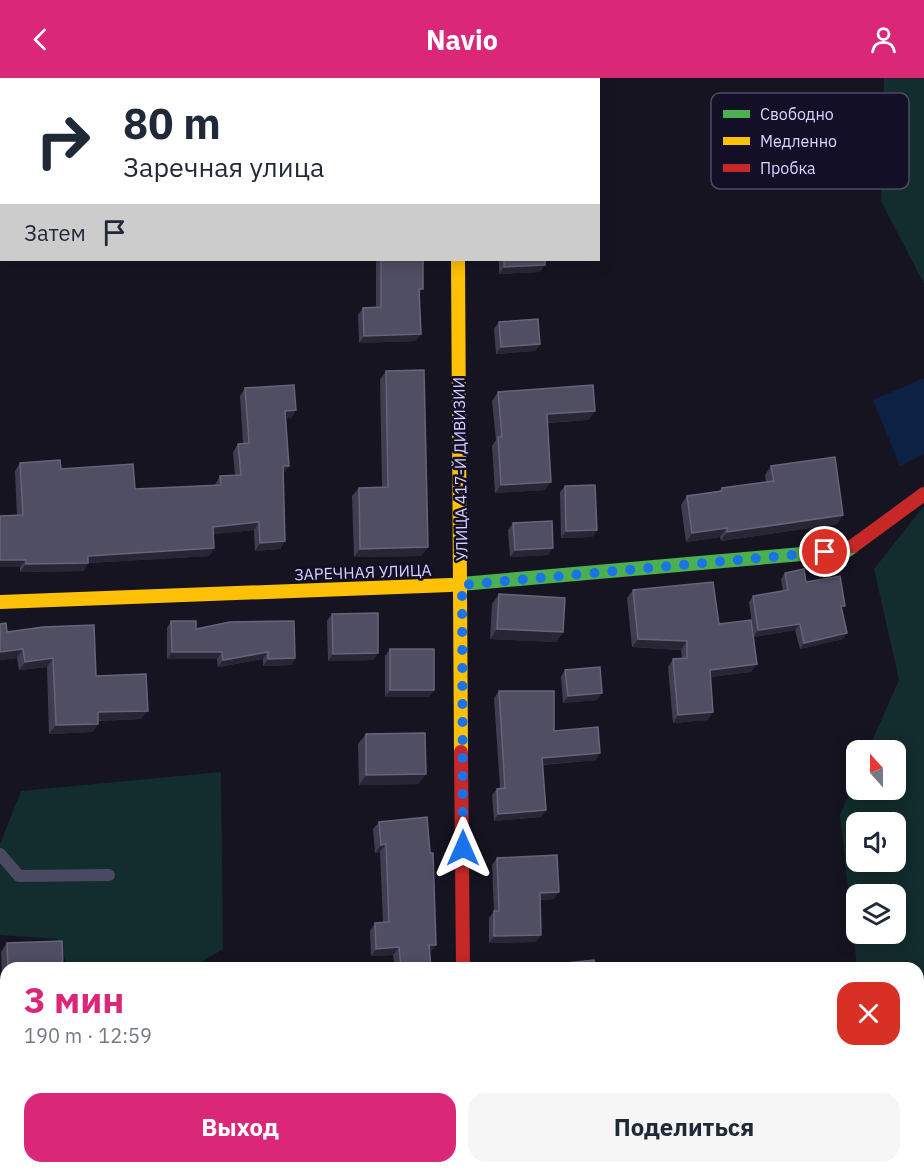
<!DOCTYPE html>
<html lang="ru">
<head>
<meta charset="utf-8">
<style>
	body { margin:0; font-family:"IBM Plex Sans",sans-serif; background:#f6f6f7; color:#1f2937; height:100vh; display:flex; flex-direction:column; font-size:22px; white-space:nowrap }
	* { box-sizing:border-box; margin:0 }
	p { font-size:20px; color:#747a83 }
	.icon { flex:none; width:33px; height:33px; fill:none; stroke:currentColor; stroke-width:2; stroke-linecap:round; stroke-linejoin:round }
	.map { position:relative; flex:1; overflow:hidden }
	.panel { position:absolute; left:0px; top:884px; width:924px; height:212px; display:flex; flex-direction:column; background:#fff; border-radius:18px 18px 0 0; box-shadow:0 3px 15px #0003 }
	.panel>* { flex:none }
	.top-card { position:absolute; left:0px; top:0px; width:600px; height:183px; box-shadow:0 3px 15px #0003; background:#fff; color:#1f2937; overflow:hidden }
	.needle { width:39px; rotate:339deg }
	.tools { position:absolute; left:846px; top:662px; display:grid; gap:12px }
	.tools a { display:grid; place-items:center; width:60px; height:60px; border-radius:12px; background:#fff; box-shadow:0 3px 15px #0003; font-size:30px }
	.pin { position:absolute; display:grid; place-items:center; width:51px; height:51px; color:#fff; margin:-26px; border:3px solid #fff; border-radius:50%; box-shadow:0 2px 6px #0007 }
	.me { position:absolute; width:66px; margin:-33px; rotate:0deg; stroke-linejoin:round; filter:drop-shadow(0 0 4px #0008) }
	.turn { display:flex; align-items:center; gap:21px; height:126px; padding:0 24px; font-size:27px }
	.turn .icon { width:78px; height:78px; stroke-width:2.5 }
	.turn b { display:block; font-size:42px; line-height:51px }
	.then { display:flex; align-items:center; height:57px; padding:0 24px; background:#0003; gap:12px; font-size:22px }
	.round { display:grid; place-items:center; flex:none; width:63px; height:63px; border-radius:18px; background:#f6f6f7 }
	.headline { display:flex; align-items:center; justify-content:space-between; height:102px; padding:0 24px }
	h1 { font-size:36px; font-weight:700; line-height:45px; color:#db2777 }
	.action { display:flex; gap:12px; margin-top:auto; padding:12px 24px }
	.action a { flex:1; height:69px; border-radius:18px; background:#db2777; color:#fff; font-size:24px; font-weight:700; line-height:69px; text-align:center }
	.action a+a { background:#f6f6f7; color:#1f2937 }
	header { display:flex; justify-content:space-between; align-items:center; height:78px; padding:0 24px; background:#db2777; color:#fff; font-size:27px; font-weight:700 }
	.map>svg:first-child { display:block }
</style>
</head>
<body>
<header><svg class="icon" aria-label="back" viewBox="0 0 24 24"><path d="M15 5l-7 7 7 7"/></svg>Navio<svg class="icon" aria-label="person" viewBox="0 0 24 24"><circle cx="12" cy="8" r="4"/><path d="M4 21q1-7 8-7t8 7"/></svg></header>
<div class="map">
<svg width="924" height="1094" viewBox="0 0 924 1094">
	<rect width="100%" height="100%" fill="#161421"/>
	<g fill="#132c2d" fill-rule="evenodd">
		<polygon points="884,0 924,0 924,206 881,123"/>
		<path d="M924,428V980L918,986V890L857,889L840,737L856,699V711H896V672H868L899,602L874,491ZM856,744H896V783H856ZM856,816H896V855H856Z"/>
		<polygon points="221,694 223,871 193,889 68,889 57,861 0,857 0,766 21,713"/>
	</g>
	<polygon fill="#0d2144" points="924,300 924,376 900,388 873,322"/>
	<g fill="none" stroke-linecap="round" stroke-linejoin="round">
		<polyline stroke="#4a4962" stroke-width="12" points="0,776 19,798 109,797"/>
		<g stroke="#4a4962" stroke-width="22">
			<polyline points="450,0 451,2"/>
			<polyline points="464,1089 464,1094"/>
		</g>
		<polyline stroke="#4caf50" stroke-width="14" points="450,507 848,472 853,468"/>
		<g stroke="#ffc107" stroke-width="14">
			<polyline points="458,182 461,674"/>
			<polyline points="0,524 450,507"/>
		</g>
		<g stroke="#c62828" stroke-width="14">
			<polyline points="853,468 924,416"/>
			<polyline points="461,674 463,890"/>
		</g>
	</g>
	<g fill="#403d50">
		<polygon points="376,182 423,182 416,263 359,265 358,237 363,230 376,230"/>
		<polygon points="499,182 545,182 540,194 499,196"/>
		<polygon points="499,244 540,266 535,273 496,276 494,251"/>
		<polygon points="386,293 428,469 421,478 354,479 352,418 359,410 382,409 380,302"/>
		<polygon points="245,310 296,332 291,340 286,340 289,388 283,395 285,463 280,471 255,473 254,452 213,456 214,470 209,478 88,485 83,493 20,494 20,489 0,489 0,438 17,438 15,393 20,385 61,391 135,411 215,407 220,398 235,397 233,374 238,366 243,365 240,318"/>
		<polygon points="498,314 595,333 588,342 547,345 545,412 495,415 492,368 496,362 492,323"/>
		<polygon points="771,388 837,446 721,463 720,459 686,464 681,427 687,418 719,413 722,410 766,404 765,397"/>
		<polygon points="565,408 597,452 592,459 561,460 560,414"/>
		<polygon points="513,445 548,477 510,479 508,452"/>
		<polygon points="785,495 806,504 842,532 843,561 800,571 795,552 754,559 749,524 753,518 783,513 781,501"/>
		<polygon points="633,512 719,546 751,594 710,599 708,642 673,645 668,589 673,581 682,580 681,572 632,569 627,520"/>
		<polygon points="499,516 563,554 556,564 490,561 492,526"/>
		<polygon points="332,536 374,582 328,583 327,543"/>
		<polygon points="171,543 196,551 295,580 291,587 263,588 263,581 218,589 217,581 167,581 167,550"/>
		<polygon points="0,546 7,554 96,598 141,641 98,643 98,646 92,654 49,656 47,589 19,592 17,580 0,582"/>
		<polygon points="390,571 434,612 429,619 385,619 385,578"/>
		<polygon points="565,592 597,622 563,625 561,599"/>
		<polygon points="499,613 554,653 596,682 543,687 546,732 541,739 494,743 492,717 497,711 500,710 494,620"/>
		<polygon points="366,656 426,696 418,706 359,707 358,666"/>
		<polygon points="379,744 436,867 430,874 431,890 395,890 393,877 371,878 370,853 375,845 383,845 380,774 375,775 373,751"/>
		<polygon points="497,780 554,821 540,822 536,864 489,865 489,840 494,833 492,787"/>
		<polygon points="7,865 63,890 6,890 6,997 0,997 0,950 4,950 1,874"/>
		<polygon points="3,1056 60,1094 0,1094 0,1059"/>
		<rect x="199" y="1089" width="50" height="5"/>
		<rect x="287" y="1089" width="35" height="5"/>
		<polygon points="506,1089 545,1089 545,1092 569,1094 506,1094"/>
		<rect x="598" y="1089" width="35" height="5"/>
		<polygon points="672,1089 737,1089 737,1090 799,1094 669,1094"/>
	</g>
	<g fill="#282635">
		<polygon points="545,187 540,194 499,196 504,189"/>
		<polygon points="421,256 416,263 359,265 364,258"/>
		<polygon points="540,266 535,273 496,276 501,269"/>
		<polygon points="296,332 291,340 280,341 285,333"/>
		<polygon points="595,333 588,342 540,345 547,336"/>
		<polygon points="283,388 289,388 284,395 277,396"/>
		<polygon points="551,404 545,412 495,415 501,407"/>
		<polygon points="843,437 837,446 721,463 727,454"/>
		<polygon points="259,444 254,452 207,457 213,449"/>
		<polygon points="727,450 720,459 686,464 692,455"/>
		<polygon points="597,452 592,459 561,460 566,453"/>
		<polygon points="285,463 280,471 255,473 260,465"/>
		<polygon points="428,469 421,478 354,479 360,471"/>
		<polygon points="214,470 209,478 88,485 83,493 20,494 26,486 88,478"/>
		<polygon points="553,470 548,477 510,479 515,472"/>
		<polygon points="0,482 26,482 20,489 0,489"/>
		<polygon points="800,546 795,552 754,559 758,552"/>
		<polygon points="497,551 563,554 556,564 490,561"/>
		<polygon points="847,555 843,561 800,571 804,565"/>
		<polygon points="638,561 687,563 681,572 632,569"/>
		<polygon points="23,571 17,580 0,582 0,574"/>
		<polygon points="172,574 222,574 217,581 167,581"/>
		<polygon points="268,574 263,581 218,589 223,582"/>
		<polygon points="378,575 374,582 328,583 333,576"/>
		<polygon points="53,580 47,589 19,592 25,584"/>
		<polygon points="295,580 291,587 263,588 268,581"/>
		<polygon points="757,586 751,594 704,600 710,592"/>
		<polygon points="390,612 434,612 429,619 385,619"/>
		<polygon points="602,615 597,622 563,625 568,618"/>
		<polygon points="148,633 141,641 91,643 98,634"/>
		<polygon points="713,634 708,642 673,645 678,637"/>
		<polygon points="98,646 92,654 49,656 56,647"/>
		<polygon points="600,675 596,682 537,687 542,680"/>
		<polygon points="426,696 418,706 359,707 366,697"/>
		<polygon points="546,732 541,739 494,743 498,736"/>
		<polygon points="386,766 380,774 375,775 381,767"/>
		<polygon points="559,814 554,821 535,822 540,815"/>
		<polygon points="541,857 536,864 489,865 494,858"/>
		<polygon points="429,867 436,867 431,874 423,875"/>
		<polygon points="399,869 393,877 371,878 376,871"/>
		<polygon points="6,988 6,997 0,997 0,989"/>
	</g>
	<g fill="#504e63" stroke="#66637b" stroke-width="1.5">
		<polygon points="379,0 417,0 417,2 380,2"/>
		<rect x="501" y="0" width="39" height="2"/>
		<polygon points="381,182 423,182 423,211 419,211 421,256 364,258 363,230 381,229"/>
		<polygon points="504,182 545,182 545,187 504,189"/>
		<polygon points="538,241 540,266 501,269 499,244"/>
		<polygon points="424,292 428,469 360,471 359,410 388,409 386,293"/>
		<polygon points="294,307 296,332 285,333 289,388 283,388 285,463 260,465 259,444 213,449 214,470 88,478 88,485 26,486 26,482 0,482 0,438 23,437 20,385 60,382 61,391 133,386 135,411 221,407 220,398 241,397 238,366 249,365 245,310"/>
		<polygon points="593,307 595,333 547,336 551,404 501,407 498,359 502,359 498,314"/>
		<polygon points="835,379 843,437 727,454 727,450 692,455 687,418 722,413 722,410 774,403 771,388"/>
		<polygon points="595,407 597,452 566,453 565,408"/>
		<polygon points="552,443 553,470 515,472 513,445"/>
		<polygon points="804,491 806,504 840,498 845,528 841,528 847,555 804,565 800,546 758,552 753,518 788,512 785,495"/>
		<polygon points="713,504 719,546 751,542 757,586 710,592 713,634 678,637 673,581 687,580 687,563 638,561 633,512"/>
		<polygon points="499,516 565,520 563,554 497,551"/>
		<polygon points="378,535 378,575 333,576 332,536"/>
		<polygon points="171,543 196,543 196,551 230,544 294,543 295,580 268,581 268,574 223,582 222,574 172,574"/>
		<polygon points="6,545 7,554 43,549 94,547 96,598 146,596 148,633 98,634 98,646 56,647 53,580 25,584 23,571 0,574 0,546"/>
		<rect x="390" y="571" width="44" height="41"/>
		<polygon points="600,589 602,615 568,618 565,592"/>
		<polygon points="499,613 554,613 554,653 598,649 600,675 542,680 546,732 498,736 497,711 505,710"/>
		<polygon points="425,655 426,696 366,697 366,656"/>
		<polygon points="427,739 430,775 433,775 436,867 429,867 431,890 401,890 399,869 376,871 375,845 389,844 386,766 381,767 379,744"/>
		<polygon points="557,777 559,814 540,815 541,857 494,858 494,833 499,833 497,780"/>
		<polygon points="62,863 63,890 8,890 7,865"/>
		<polygon points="594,882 595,890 557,890 557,886"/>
		<polygon points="0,950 6,950 6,988 0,989"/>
		<polygon points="3,1056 6,1056 6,1089 60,1089 60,1094 0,1094 0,1072 3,1072"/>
		<polygon points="204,1089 249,1089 249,1094 205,1094"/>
		<rect x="292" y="1089" width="30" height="5"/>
		<polygon points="512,1089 545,1089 545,1092 568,1090 569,1094 513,1094"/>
		<polygon points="603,1089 633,1089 633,1094 602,1094 604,1094"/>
		<polygon points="674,1089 737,1089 737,1090 798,1089 799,1094 674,1094"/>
	</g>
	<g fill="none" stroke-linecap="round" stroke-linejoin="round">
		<polyline stroke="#1a73e8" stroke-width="10" stroke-dasharray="0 18" points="463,770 462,507 825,474"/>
	</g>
	<g text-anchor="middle" stroke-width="5" stroke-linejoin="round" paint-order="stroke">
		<g font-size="16" fill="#d9d4ff" stroke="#130f26">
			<text transform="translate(460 391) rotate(-91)" y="6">УЛИЦА 417-Й ДИВИЗИИ</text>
			<text transform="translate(363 494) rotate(-2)" y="6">ЗАРЕЧНАЯ УЛИЦА</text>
		</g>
	</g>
	<rect x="711" y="15" width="198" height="96" rx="9" fill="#130f26" stroke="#4e4a67" stroke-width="1.5"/>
	<rect x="723" y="32" width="27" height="8" fill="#4caf50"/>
	<rect x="723" y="59" width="27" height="8" fill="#ffc107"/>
	<rect x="723" y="86" width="27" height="8" fill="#c62828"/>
	<g font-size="16" fill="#d9d4ff">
		<text x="760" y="42">Свободно</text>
		<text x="760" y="69">Медленно</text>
		<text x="760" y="96">Пробка</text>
	</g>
</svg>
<div class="tools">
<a><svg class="needle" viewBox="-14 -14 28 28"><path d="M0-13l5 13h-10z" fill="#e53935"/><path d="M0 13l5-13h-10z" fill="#747a83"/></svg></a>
<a><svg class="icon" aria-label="sound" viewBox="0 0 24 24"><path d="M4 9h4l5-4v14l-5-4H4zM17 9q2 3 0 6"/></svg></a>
<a><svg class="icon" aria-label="layers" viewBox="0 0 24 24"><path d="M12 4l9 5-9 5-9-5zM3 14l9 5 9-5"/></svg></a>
</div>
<div class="pin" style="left:825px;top:474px;background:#d93025"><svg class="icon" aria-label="arrive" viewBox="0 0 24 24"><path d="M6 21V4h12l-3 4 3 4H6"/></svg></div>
<svg class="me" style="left:463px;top:770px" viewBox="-20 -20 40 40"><path d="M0-17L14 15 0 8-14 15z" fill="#1a73e8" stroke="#fff" stroke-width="4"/></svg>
<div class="top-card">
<div class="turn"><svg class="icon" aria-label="right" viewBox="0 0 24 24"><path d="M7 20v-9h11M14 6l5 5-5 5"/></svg><div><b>80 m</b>Заречная улица</div></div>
<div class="then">Затем<svg class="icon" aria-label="arrive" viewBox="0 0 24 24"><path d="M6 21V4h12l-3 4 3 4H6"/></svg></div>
</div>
<section class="panel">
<div class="headline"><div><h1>3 мин</h1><p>190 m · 12:59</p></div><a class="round" style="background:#d93025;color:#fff"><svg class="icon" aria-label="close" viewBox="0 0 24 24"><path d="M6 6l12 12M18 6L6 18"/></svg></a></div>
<div class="action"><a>Выход</a><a>Поделиться</a></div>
</section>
</div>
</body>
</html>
